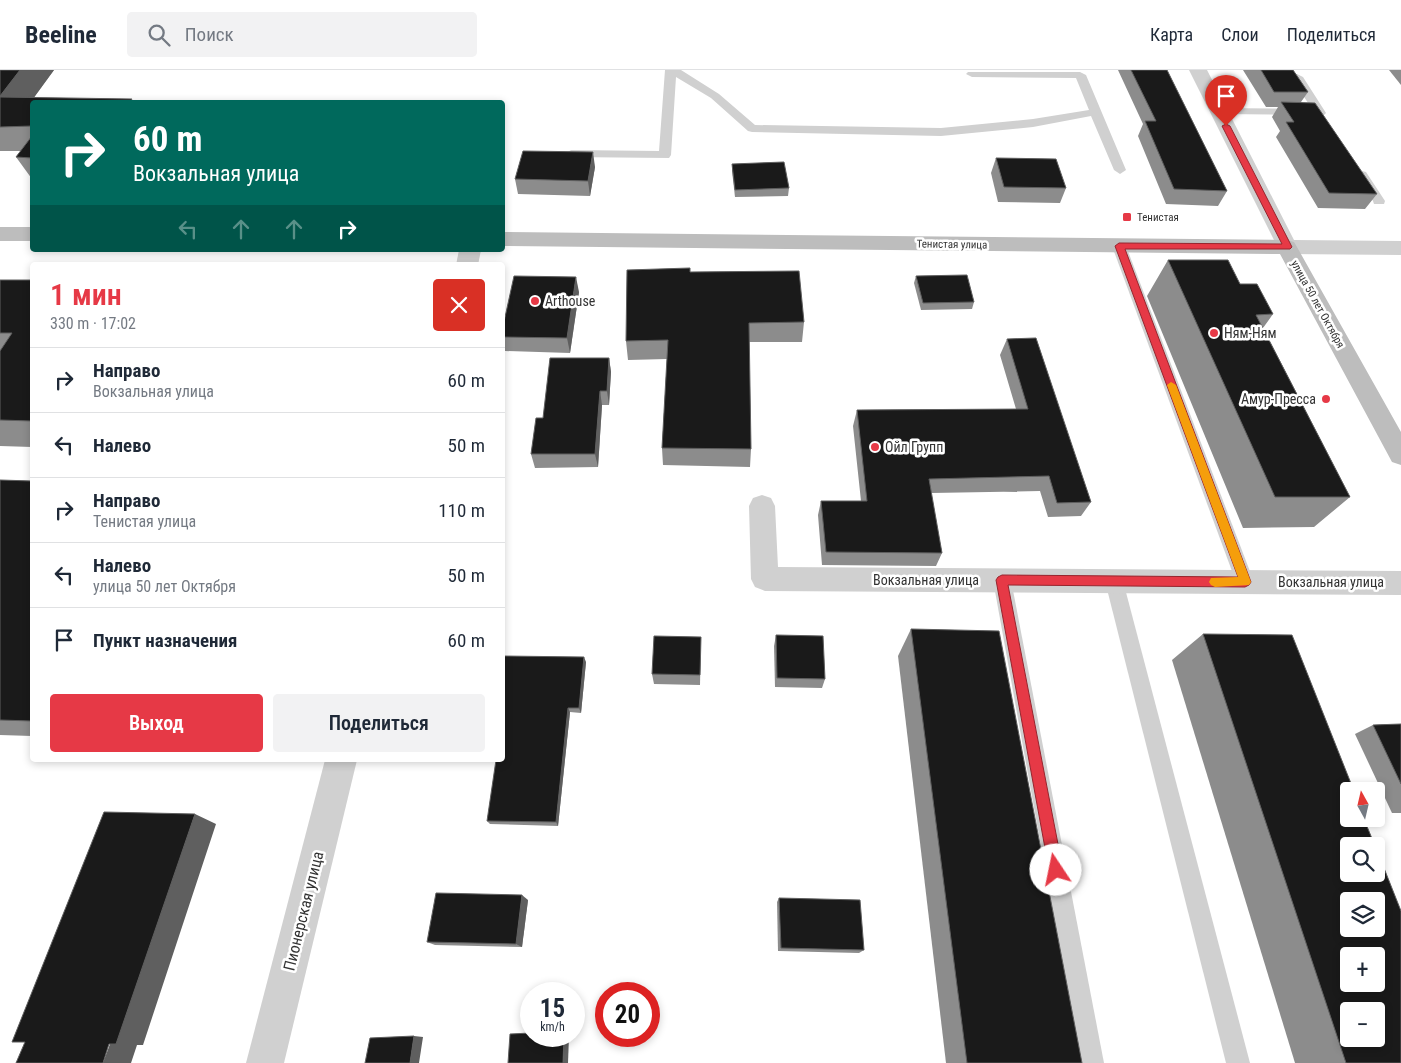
<!DOCTYPE html>
<html lang="ru">
<head>
<meta charset="utf-8">
<style>
	body { margin:0; font-family:"Roboto Condensed",sans-serif; background:#f2f2f3; color:#1f2937; height:100vh; display:flex; flex-direction:column; font-size:19px; white-space:nowrap }
	* { box-sizing:border-box; margin:0 }
	p { font-size:16px; color:#747a83 }
	.icon { flex:none; width:28px; height:28px; fill:none; stroke:currentColor; stroke-width:2; stroke-linecap:round; stroke-linejoin:round }
	.map { position:relative; flex:1; overflow:hidden }
	.details { position:absolute; left:30px; top:192px; width:475px; height:500px; display:flex; flex-direction:column; background:#fff; border-radius:5px; box-shadow:0 2px 8px #0003 }
	.details>* { flex:none }
	.guide { position:absolute; left:30px; top:30px; width:475px; height:152px; border-radius:5px; box-shadow:0 2px 8px #0003; background:#00695c; color:#fff; overflow:hidden }
	.needle { width:32px; rotate:352deg }
	.controls { position:absolute; left:1340px; top:712px; display:grid; gap:10px }
	.controls a { display:grid; place-items:center; width:45px; height:45px; border-radius:5px; background:#fff; box-shadow:0 2px 8px #0003; font-size:25px }
	.speed { position:absolute; left:520px; top:912px; display:flex; gap:10px; font-size:25px; font-weight:700; text-align:center }
	.speed>* { display:grid; place-content:center; width:65px; height:65px; border-radius:50%; background:#fff; box-shadow:0 2px 8px #0003; line-height:1 }
	.speed small { font-size:12px; font-weight:400 }
	.speed .limit { border:8px solid #d22; background:#fff; color:#111 }
	.pin { position:absolute; display:grid; place-items:center; width:42px; height:42px; color:#fff; margin:-51px -21px; border-radius:50% 50% 50% 0; rotate:-45deg; box-shadow:0 0 5px #0007 }
	.pin .icon { rotate:45deg }
	.me { position:absolute; width:55px; margin:-28px; rotate:349deg; stroke-linejoin:round; filter:drop-shadow(0 0 4px #0008) }
	.turn { display:flex; align-items:center; gap:18px; height:105px; padding:0 20px; font-size:22px }
	.turn .icon { width:65px; height:65px; stroke-width:2.5 }
	.turn b { display:block; font-size:35px; line-height:42px }
	.lanes { display:flex; align-items:center; height:48px; padding:0 20px; background:#0003; justify-content:center; gap:25px; direction:ltr }
	.lanes .off { opacity:.35 }
	.round { display:grid; place-items:center; flex:none; width:52px; height:52px; border-radius:5px; background:#f2f2f3 }
	.overview { display:flex; align-items:center; justify-content:space-between; height:85px; padding:0 20px }
	h1 { font-size:30px; font-weight:600; line-height:38px; color:#e63946 }
	.cta { display:flex; gap:10px; margin-top:auto; padding:10px 20px }
	.cta a { flex:1; height:58px; border-radius:5px; background:#e63946; color:#fff; font-size:20px; font-weight:600; line-height:58px; text-align:center }
	.cta a+a { background:#f2f2f3; color:#1f2937 }
	ul { padding:0; list-style:none }
	li { display:flex; align-items:center; gap:15px; height:65px; padding:0 20px; border-top:1px solid #e0e1e3 }
	li div { flex:1 }
	li b { display:block; font-size:19px }
	li em { font-style:normal }
	header { display:flex; align-items:center; gap:30px; box-sizing:border-box; height:70px; padding:0 25px; background:#fff; border-bottom:1px solid #e0e1e3 }
	header strong { font-size:24px }
	nav { display:flex; gap:28px; margin-inline-start:auto; font-size:18px }
	.search { width:350px; height:45px; background:#f2f2f3; display:flex; align-items:center; gap:12px; box-sizing:border-box; padding:0 18px; border-radius:5px; color:#747a83; font-size:19px }
	.map>svg:first-child { display:block }
</style>
</head>
<body>
<header>
<strong>Beeline</strong>
<div class="search"><svg class="icon" aria-label="search" viewBox="0 0 24 24"><circle cx="10" cy="10" r="6"/><path d="M15 15l6 6"/></svg>Поиск</div>
<nav><a>Карта</a><a>Слои</a><a>Поделиться</a></nav>
</header>
<div class="map">
<svg width="1401" height="993" viewBox="0 0 1401 993">
	<rect width="100%" height="100%" fill="#fff"/>
	<g fill="none" stroke-linecap="round" stroke-linejoin="round">
		<g fill="#d0d0d0" fill-rule="evenodd">
			<polygon points="665,0 681,0 719,24 755,55 941,58 1033,49 1089,40 1076,8 972,7 966,4 968,2 1080,2 1086,5 1126,100 1120,104 1114,100 1091,46 1033,57 941,66 752,62 748,61 711,28 676,7 671,85 669,88 567,87 565,84 571,80 659,81"/>
			<polygon points="1297,4 1303,7 1326,43 1324,45 1219,44 1213,41 1219,38 1312,39 1291,7"/>
			<polygon points="1362,101 1366,102 1385,131 1384,134 1374,134 1373,131 1356,105"/>
			<polygon points="1119,172 1124,173 1126,176 1254,512 1251,517 1245,520 1239,517 1236,512 1112,176 1114,173"/>
			<polygon points="1002,502 1008,505 1011,510 1104,993 1080,993 993,510 996,505"/>
			<polygon points="1114,503 1120,506 1123,511 1250,993 1226,993 1105,511 1108,506"/>
		</g>
		<g fill="#d0d0d0" fill-rule="evenodd">
			<polygon points="459,180 481,180 478,195 456,195"/>
			<polygon points="762,425 771,428 775,436 778,497 1401,501 1401,525 765,521 755,517 751,509 749,436 753,428"/>
			<polygon points="325,690 357,690 284,993 246,993"/>
		</g>
		<polygon fill="#d0d0d0" fill-rule="evenodd" points="1189,0 1207,0 1294,170 1401,171 1401,185 1287,184 1280,182"/>
		<g fill="#bdbdbd" fill-rule="evenodd">
			<rect x="0" y="157" width="32" height="14"/>
			<polygon points="502,162 1287,170 1294,172 1297,177 1401,362 1401,395 1392,392 1280,184 502,176"/>
		</g>
	</g>
	<g fill="#8c8c8c">
		<polygon points="0,0 54,0 34,27 32,32 32,109 16,87 21,81 0,81"/>
		<polygon points="1118,0 1167,0 1227,121 1218,136 1166,134 1138,66 1143,54"/>
		<polygon points="1243,0 1293,0 1308,22 1301,32 1377,124 1365,139 1318,138 1276,67 1280,61 1272,47 1278,37 1266,37"/>
		<polygon points="1389,0 1401,0 1401,15"/>
		<polygon points="996,88 1066,118 1060,133 998,132 991,103"/>
		<polygon points="732,94 789,118 788,126 735,127 732,101"/>
		<polygon points="595,97 590,126 518,124 515,109"/>
		<polygon points="1168,190 1240,214 1273,244 1263,258 1350,427 1314,457 1243,458 1147,226"/>
		<polygon points="690,202 804,252 802,272 749,272 751,379 750,397 663,395 662,378 667,289 628,290 626,271"/>
		<polygon points="916,206 974,232 972,239 921,240 914,213"/>
		<polygon points="0,210 32,210 32,377 0,376"/>
		<polygon points="579,222 570,283 505,281 502,272 502,261"/>
		<polygon points="1007,269 1091,432 1081,446 1048,447 1040,421 931,423 942,483 936,496 822,495 818,445 821,431 861,431 853,356 857,340 1016,339 1000,285"/>
		<polygon points="609,288 611,302 609,335 602,335 598,397 535,398 531,384 543,348"/>
		<polygon points="0,410 32,411 32,666 0,665"/>
		<polygon points="911,559 1082,993 946,993 898,586"/>
		<polygon points="1203,564 1401,993 1295,993 1172,590"/>
		<polygon points="776,565 825,609 822,618 775,617 774,576"/>
		<polygon points="701,567 700,615 654,614 652,604"/>
		<polygon points="502,586 586,592 581,643 570,642 558,756 490,754 487,751 504,641 502,641"/>
		<polygon points="1401,654 1401,743 1392,743 1355,664 1373,655"/>
		<polygon points="779,828 864,880 859,883 778,881 777,832"/>
		<polygon points="528,830 522,877 435,875 427,872"/>
	</g>
	<g fill="#5f5f5f">
		<polygon points="20,0 54,0 17,51 0,28 0,26"/>
		<polygon points="593,82 595,97 590,126 588,111"/>
		<polygon points="576,207 579,222 570,283 567,268"/>
		<polygon points="609,288 611,302 609,335 607,321"/>
		<polygon points="600,321 602,335 598,397 595,384"/>
		<polygon points="584,587 586,592 581,643 579,638"/>
		<polygon points="568,638 570,642 558,756 556,752"/>
		<polygon points="195,744 216,754 143,975 137,975 131,993 103,993"/>
		<polygon points="522,825 528,830 522,877 516,874"/>
		<polygon points="414,966 423,967 419,993 410,993"/>
		<polygon points="564,966 569,966 568,993 563,993"/>
	</g>
	<g fill="#1a1a1a" stroke="#5f5f5f" fill-rule="evenodd">
		<polygon points="0,0 20,0 0,26"/>
		<polygon points="1131,0 1167,0 1227,121 1174,119 1145,51 1156,51"/>
		<polygon points="1261,0 1293,0 1308,22 1274,22"/>
		<polygon points="0,27 132,29 130,32 32,32 32,56 0,57"/>
		<polygon points="1281,32 1315,33 1377,124 1329,123 1286,52 1294,52"/>
		<polygon points="32,66 32,88 16,87"/>
		<polygon points="523,81 593,82 588,111 515,109"/>
		<polygon points="996,88 1056,89 1066,118 1004,117"/>
		<polygon points="784,92 789,118 735,120 732,94"/>
		<polygon points="1168,190 1228,190 1240,214 1257,214 1273,244 1256,245 1350,427 1275,427"/>
		<polygon points="690,198 690,202 799,201 804,252 749,253 751,379 662,378 668,270 626,271 627,200"/>
		<polygon points="967,205 974,232 923,233 916,206"/>
		<polygon points="514,206 576,207 567,268 502,267 502,261"/>
		<polygon points="0,210 32,210 32,351 0,350 0,281 12,263 0,263"/>
		<polygon points="1036,268 1091,432 1057,433 1049,406 929,409 942,483 826,482 821,431 867,431 857,340 1028,339 1007,269"/>
		<polygon points="550,288 609,288 607,321 600,321 595,384 531,384 536,348 543,348"/>
		<polygon points="0,410 32,411 32,651 0,650"/>
		<polygon points="911,559 999,561 1082,993 967,993"/>
		<path d="M1203,564L1292,565L1354,721H1349V749H1364L1375,776H1349V804H1376V778L1401,841V993H1346ZM1349,831H1376V859H1349ZM1349,886H1376V914H1349ZM1349,941H1376V969H1349Z"/>
		<polygon points="776,565 823,566 825,609 777,608"/>
		<polygon points="654,566 701,567 700,605 652,604"/>
		<polygon points="502,586 584,587 579,638 568,638 556,752 487,751 496,690 502,690 502,648 504,637 502,637"/>
		<polygon points="1401,654 1401,714 1373,655"/>
		<polygon points="104,742 195,744 116,974 109,974 103,993 16,993 25,972 12,972"/>
		<polygon points="436,823 522,825 516,874 427,872"/>
		<polygon points="779,828 860,830 864,880 781,878"/>
		<polygon points="531,963 531,966 564,966 563,993 508,993 510,964"/>
		<polygon points="414,966 410,993 365,993 370,968"/>
	</g>
	<polygon fill="#e63946" stroke="#96252e" points="1226,54 1230,56 1292,177 1290,179 1125,179 1251,512 1249,515 1245,517 1008,515 1063,800 1061,805 1056,807 1051,805 1049,800 996,510 998,507 1002,505 1238,507 1115,176 1119,173 1282,174 1222,56"/>
	<polygon fill="#f59e0b" points="1171,312 1176,315 1251,512 1249,515 1215,517 1211,515 1209,512 1211,508 1238,507 1167,315"/>
	<g fill="#e63946" stroke="#fff" stroke-width="2">
		<rect x="1122" y="142" width="10" height="10" rx="2.5"/>
		<circle cx="535" cy="231" r="5"/>
		<circle cx="1214" cy="263" r="5"/>
		<circle cx="1326" cy="329" r="5"/>
		<circle cx="875" cy="377" r="5"/>
	</g>
	<g text-anchor="middle" stroke-width="5" stroke-linejoin="round" paint-order="stroke">
		<g font-size="11" fill="#333" stroke="#fff" text-anchor="start">
			<text x="1137" y="151">Тенистая</text>
		</g>
		<g font-size="11" fill="#333" stroke="#fff">
			<text transform="translate(952 174) rotate(1)" y="4">Тенистая улица</text>
			<text transform="translate(1318 234) rotate(61)" y="4">улица 50 лет Октября</text>
		</g>
		<g font-size="14" fill="#333" stroke="#fff" text-anchor="start">
			<text x="545" y="236">Arthouse</text>
			<text x="1224" y="268">Ням-Ням</text>
			<text x="1316" y="334" text-anchor="end">Амур-Пресса</text>
			<text x="885" y="382">Ойл Групп</text>
		</g>
		<g font-size="14" fill="#333" stroke="#fff">
			<text x="926" y="515">Вокзальная улица</text>
			<text x="1331" y="517">Вокзальная улица</text>
		</g>
		<g font-size="16" fill="#333" stroke="#fff">
			<text transform="translate(303 841) rotate(-76)" y="6">Пионерская улица</text>
		</g>
	</g>
</svg>
<div class="controls">
<a><svg class="needle" viewBox="-14 -14 28 28"><path d="M0-13l5 13h-10z" fill="#e53935"/><path d="M0 13l5-13h-10z" fill="#747a83"/></svg></a>
<a><svg class="icon" aria-label="search" viewBox="0 0 24 24"><circle cx="10" cy="10" r="6"/><path d="M15 15l6 6"/></svg></a>
<a><svg class="icon" aria-label="layers" viewBox="0 0 24 24"><path d="M12 4l9 5-9 5-9-5zM3 14l9 5 9-5"/></svg></a>
<a>+</a>
<a>−</a>
</div>
<div class="speed"><div>15<small>km/h</small></div><div class="limit">20</div></div>
<div class="pin" style="left:1226px;top:56px;background:#d93025"><svg class="icon" aria-label="arrive" viewBox="0 0 24 24"><path d="M6 21V4h12l-3 4 3 4H6"/></svg></div>
<svg class="me" style="left:1056px;top:800px" viewBox="-20 -20 40 40"><circle r="19" fill="#fff"/><path d="M0-13L10 11 0 6-10 11z" fill="#e63946"/></svg>
<div class="guide">
<div class="turn"><svg class="icon" aria-label="right" viewBox="0 0 24 24"><path d="M7 20v-9h11M14 6l5 5-5 5"/></svg><div><b>60 m</b>Вокзальная улица</div></div>
<div class="lanes"><svg class="icon off" aria-label="left" viewBox="0 0 24 24"><path d="M17 20v-9H6M10 6l-5 5 5 5"/></svg><svg class="icon off" aria-label="ahead" viewBox="0 0 24 24"><path d="M12 20V5M6 11l6-6 6 6"/></svg><svg class="icon off" aria-label="ahead" viewBox="0 0 24 24"><path d="M12 20V5M6 11l6-6 6 6"/></svg><svg class="icon" aria-label="right" viewBox="0 0 24 24"><path d="M7 20v-9h11M14 6l5 5-5 5"/></svg></div>
</div>
<section class="details">
<div class="overview"><div><h1>1 мин</h1><p>330 m · 17:02</p></div><a class="round" style="background:#d93025;color:#fff"><svg class="icon" aria-label="close" viewBox="0 0 24 24"><path d="M6 6l12 12M18 6L6 18"/></svg></a></div>
<ul>
<li><svg class="icon" aria-label="right" viewBox="0 0 24 24"><path d="M7 20v-9h11M14 6l5 5-5 5"/></svg><div><b>Направо</b><p>Вокзальная улица</p></div><em>60 m</em></li>
<li><svg class="icon" aria-label="left" viewBox="0 0 24 24"><path d="M17 20v-9H6M10 6l-5 5 5 5"/></svg><div><b>Налево</b></div><em>50 m</em></li>
<li><svg class="icon" aria-label="right" viewBox="0 0 24 24"><path d="M7 20v-9h11M14 6l5 5-5 5"/></svg><div><b>Направо</b><p>Тенистая улица</p></div><em>110 m</em></li>
<li><svg class="icon" aria-label="left" viewBox="0 0 24 24"><path d="M17 20v-9H6M10 6l-5 5 5 5"/></svg><div><b>Налево</b><p>улица 50 лет Октября</p></div><em>50 m</em></li>
<li><svg class="icon" aria-label="arrive" viewBox="0 0 24 24"><path d="M6 21V4h12l-3 4 3 4H6"/></svg><div><b>Пункт назначения</b></div><em>60 m</em></li>
</ul>
<div class="cta"><a>Выход</a><a>Поделиться</a></div>
</section>
</div>
</body>
</html>
